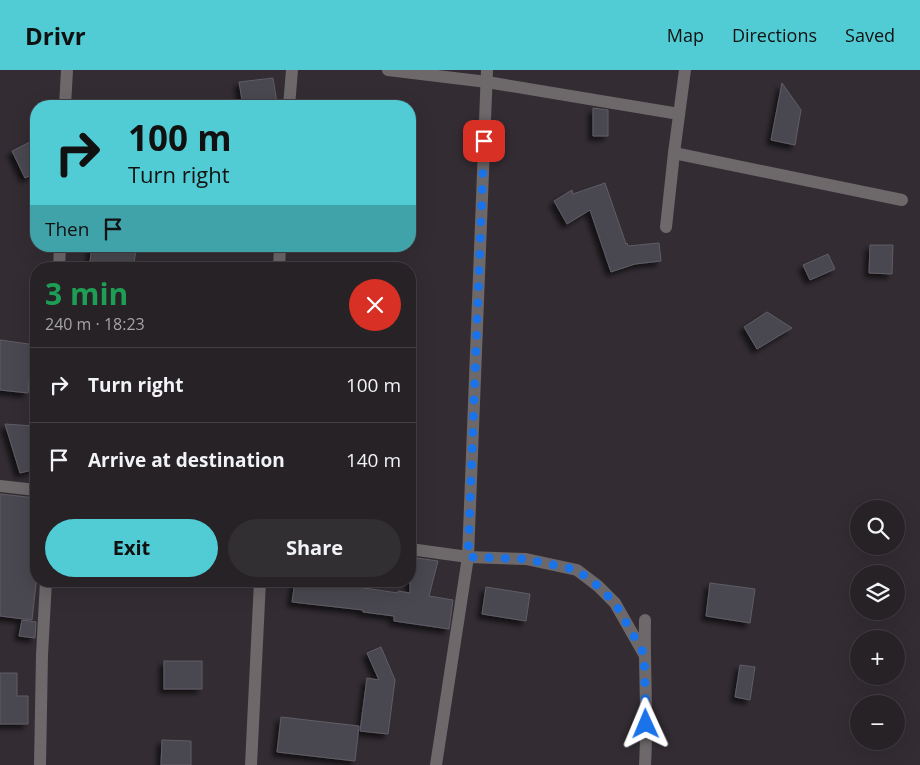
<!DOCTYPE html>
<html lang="en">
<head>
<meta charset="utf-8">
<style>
	body { margin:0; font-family:"Open Sans",sans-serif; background:#322f32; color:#f1f3f6; height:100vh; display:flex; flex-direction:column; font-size:19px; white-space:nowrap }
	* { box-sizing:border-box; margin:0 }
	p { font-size:16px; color:#a4a4a7 }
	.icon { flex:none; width:28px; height:28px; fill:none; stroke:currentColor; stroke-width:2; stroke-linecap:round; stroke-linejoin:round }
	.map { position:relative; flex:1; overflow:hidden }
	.details { position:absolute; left:30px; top:192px; width:386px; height:325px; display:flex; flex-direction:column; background:#262226; border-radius:20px; box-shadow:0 5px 20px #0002,0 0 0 1px #423f43 }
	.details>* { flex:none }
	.guide { position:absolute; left:30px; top:30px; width:386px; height:152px; border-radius:20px; box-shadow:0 5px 20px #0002,0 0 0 1px #423f43; background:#51ccd4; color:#111; overflow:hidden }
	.tools { position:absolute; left:850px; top:430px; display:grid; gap:10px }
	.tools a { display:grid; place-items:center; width:55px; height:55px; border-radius:50%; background:#262226; box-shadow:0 5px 20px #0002,0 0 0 1px #423f43; font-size:25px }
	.pin { position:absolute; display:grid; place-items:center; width:42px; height:42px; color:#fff; margin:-21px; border-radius:10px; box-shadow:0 2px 8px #0006 }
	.me { position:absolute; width:55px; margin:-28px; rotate:359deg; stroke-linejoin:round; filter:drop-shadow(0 0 4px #0008) }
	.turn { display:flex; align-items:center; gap:18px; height:105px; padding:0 15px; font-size:22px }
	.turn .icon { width:65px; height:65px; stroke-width:2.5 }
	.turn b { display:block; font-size:35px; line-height:42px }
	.then { display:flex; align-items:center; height:48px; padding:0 15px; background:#0003; gap:10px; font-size:19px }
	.round { display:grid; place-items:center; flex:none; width:52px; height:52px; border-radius:26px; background:#322f32 }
	.head { display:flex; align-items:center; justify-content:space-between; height:85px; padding:0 15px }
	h1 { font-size:30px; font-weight:700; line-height:38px; color:#1e9e55 }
	.primary-button { display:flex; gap:10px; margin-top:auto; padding:10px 15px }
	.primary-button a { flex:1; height:58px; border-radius:30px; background:#51ccd4; color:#111; font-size:20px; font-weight:700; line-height:58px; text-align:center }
	.primary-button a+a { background:#322f32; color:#f1f3f6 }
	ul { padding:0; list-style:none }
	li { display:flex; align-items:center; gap:15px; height:75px; padding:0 15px; border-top:1px solid #423f43 }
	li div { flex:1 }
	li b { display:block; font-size:19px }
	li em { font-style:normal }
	header { display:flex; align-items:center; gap:30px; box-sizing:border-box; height:70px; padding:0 25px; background:#51ccd4; color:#111 }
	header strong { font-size:24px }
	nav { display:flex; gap:28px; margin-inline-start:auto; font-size:18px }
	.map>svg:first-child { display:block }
</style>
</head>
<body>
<header>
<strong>Drivr</strong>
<nav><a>Map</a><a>Directions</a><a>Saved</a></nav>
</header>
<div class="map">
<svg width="920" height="695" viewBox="0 0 920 695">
	<defs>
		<filter id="shadow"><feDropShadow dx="-4.5" dy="4.5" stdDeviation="2.5" flood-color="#0009"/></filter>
	</defs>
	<rect width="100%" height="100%" fill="#332d33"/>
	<g fill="#49474f" stroke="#605d66" filter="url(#shadow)">
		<polygon points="273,8 277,33 255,36 243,36 239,12"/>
		<polygon points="782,13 801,40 795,75 771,70"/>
		<polygon points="593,38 608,40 608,66 593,66"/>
		<polygon points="36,69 36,103 25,108 12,81"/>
		<polygon points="605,113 626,174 627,173 628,176 659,173 661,191 635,194 611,202 590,140 567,154 554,131 572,120 573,124"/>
		<polygon points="870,175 893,175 892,204 869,203"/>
		<polygon points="92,176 114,176 136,180 133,199 89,199"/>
		<polygon points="828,184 835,199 810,210 803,195"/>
		<polygon points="767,242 792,258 757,279 744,257"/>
		<polygon points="0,270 36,275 36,291 31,290 28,323 0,320"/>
		<polygon points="5,354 33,356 32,362 36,376 36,399 20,403"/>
		<polygon points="0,424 36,428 36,514 32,550 0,546"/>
		<polygon points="410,487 438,491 429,526 453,530 449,559 394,551 394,546 363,542 363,540 292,532 295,511 344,511 344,515 398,523 398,521 410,523"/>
		<polygon points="710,513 755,519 750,553 706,546"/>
		<polygon points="486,517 530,524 526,551 482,544"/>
		<polygon points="22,550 36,552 35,568 19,566"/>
		<polygon points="381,577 395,610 388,664 360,661 367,608 379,610 367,583"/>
		<rect x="164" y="591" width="38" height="28"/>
		<polygon points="740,595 755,597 750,630 735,627"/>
		<polygon points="0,603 17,603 17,626 28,626 28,654 0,654"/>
		<polygon points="281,647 359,656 355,691 277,682"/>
		<polygon points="162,670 191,671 191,695 161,695"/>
	</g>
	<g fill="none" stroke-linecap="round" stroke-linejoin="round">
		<g stroke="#6d686a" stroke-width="12">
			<polyline points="388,0 487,12 679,44"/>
			<polyline points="65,36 67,0"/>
			<polyline points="289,36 292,0"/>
			<polyline points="674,83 902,130"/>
			<polyline points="666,157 674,83 685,0"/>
			<polyline points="59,199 60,176"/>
			<polyline points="279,199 280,176"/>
			<polyline points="0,416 36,420"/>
			<polyline points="410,479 468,487 526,489 577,500 598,516 615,533 644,584"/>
			<polyline points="40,695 42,585 46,511"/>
			<polyline points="251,695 260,511"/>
			<polyline points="436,695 468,487 487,0"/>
			<path d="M645,695C648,647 644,599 645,550"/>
		</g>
	</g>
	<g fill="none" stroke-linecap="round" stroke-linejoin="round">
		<polyline stroke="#1a73e8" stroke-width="9" stroke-dasharray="0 16.2" points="484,71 468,487 526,489 577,500 598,516 615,533 644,584 646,654"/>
	</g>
</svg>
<div class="tools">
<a><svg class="icon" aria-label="search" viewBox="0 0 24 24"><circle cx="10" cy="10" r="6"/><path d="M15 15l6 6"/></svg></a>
<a><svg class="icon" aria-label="layers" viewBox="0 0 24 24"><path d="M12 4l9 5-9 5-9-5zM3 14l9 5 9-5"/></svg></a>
<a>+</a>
<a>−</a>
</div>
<div class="pin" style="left:484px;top:71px;background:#d93025"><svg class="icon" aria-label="arrive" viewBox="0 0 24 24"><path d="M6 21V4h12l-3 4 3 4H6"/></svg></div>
<svg class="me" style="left:646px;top:654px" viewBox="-20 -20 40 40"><path d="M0-17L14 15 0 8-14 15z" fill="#1a73e8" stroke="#fff" stroke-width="4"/></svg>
<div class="guide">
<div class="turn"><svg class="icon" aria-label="right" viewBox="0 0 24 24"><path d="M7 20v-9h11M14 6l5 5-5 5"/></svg><div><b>100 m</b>Turn right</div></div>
<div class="then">Then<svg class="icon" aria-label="arrive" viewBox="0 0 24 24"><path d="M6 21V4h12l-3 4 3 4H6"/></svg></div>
</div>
<section class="details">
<div class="head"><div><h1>3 min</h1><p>240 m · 18:23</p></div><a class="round" style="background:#d93025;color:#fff"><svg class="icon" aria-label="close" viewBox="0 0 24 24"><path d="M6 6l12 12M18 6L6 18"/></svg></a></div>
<ul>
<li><svg class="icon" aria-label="right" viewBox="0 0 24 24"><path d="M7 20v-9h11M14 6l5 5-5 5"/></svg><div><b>Turn right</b></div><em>100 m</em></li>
<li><svg class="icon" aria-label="arrive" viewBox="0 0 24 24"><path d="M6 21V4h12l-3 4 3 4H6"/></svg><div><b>Arrive at destination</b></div><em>140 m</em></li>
</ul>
<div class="primary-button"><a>Exit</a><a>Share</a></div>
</section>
</div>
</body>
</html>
